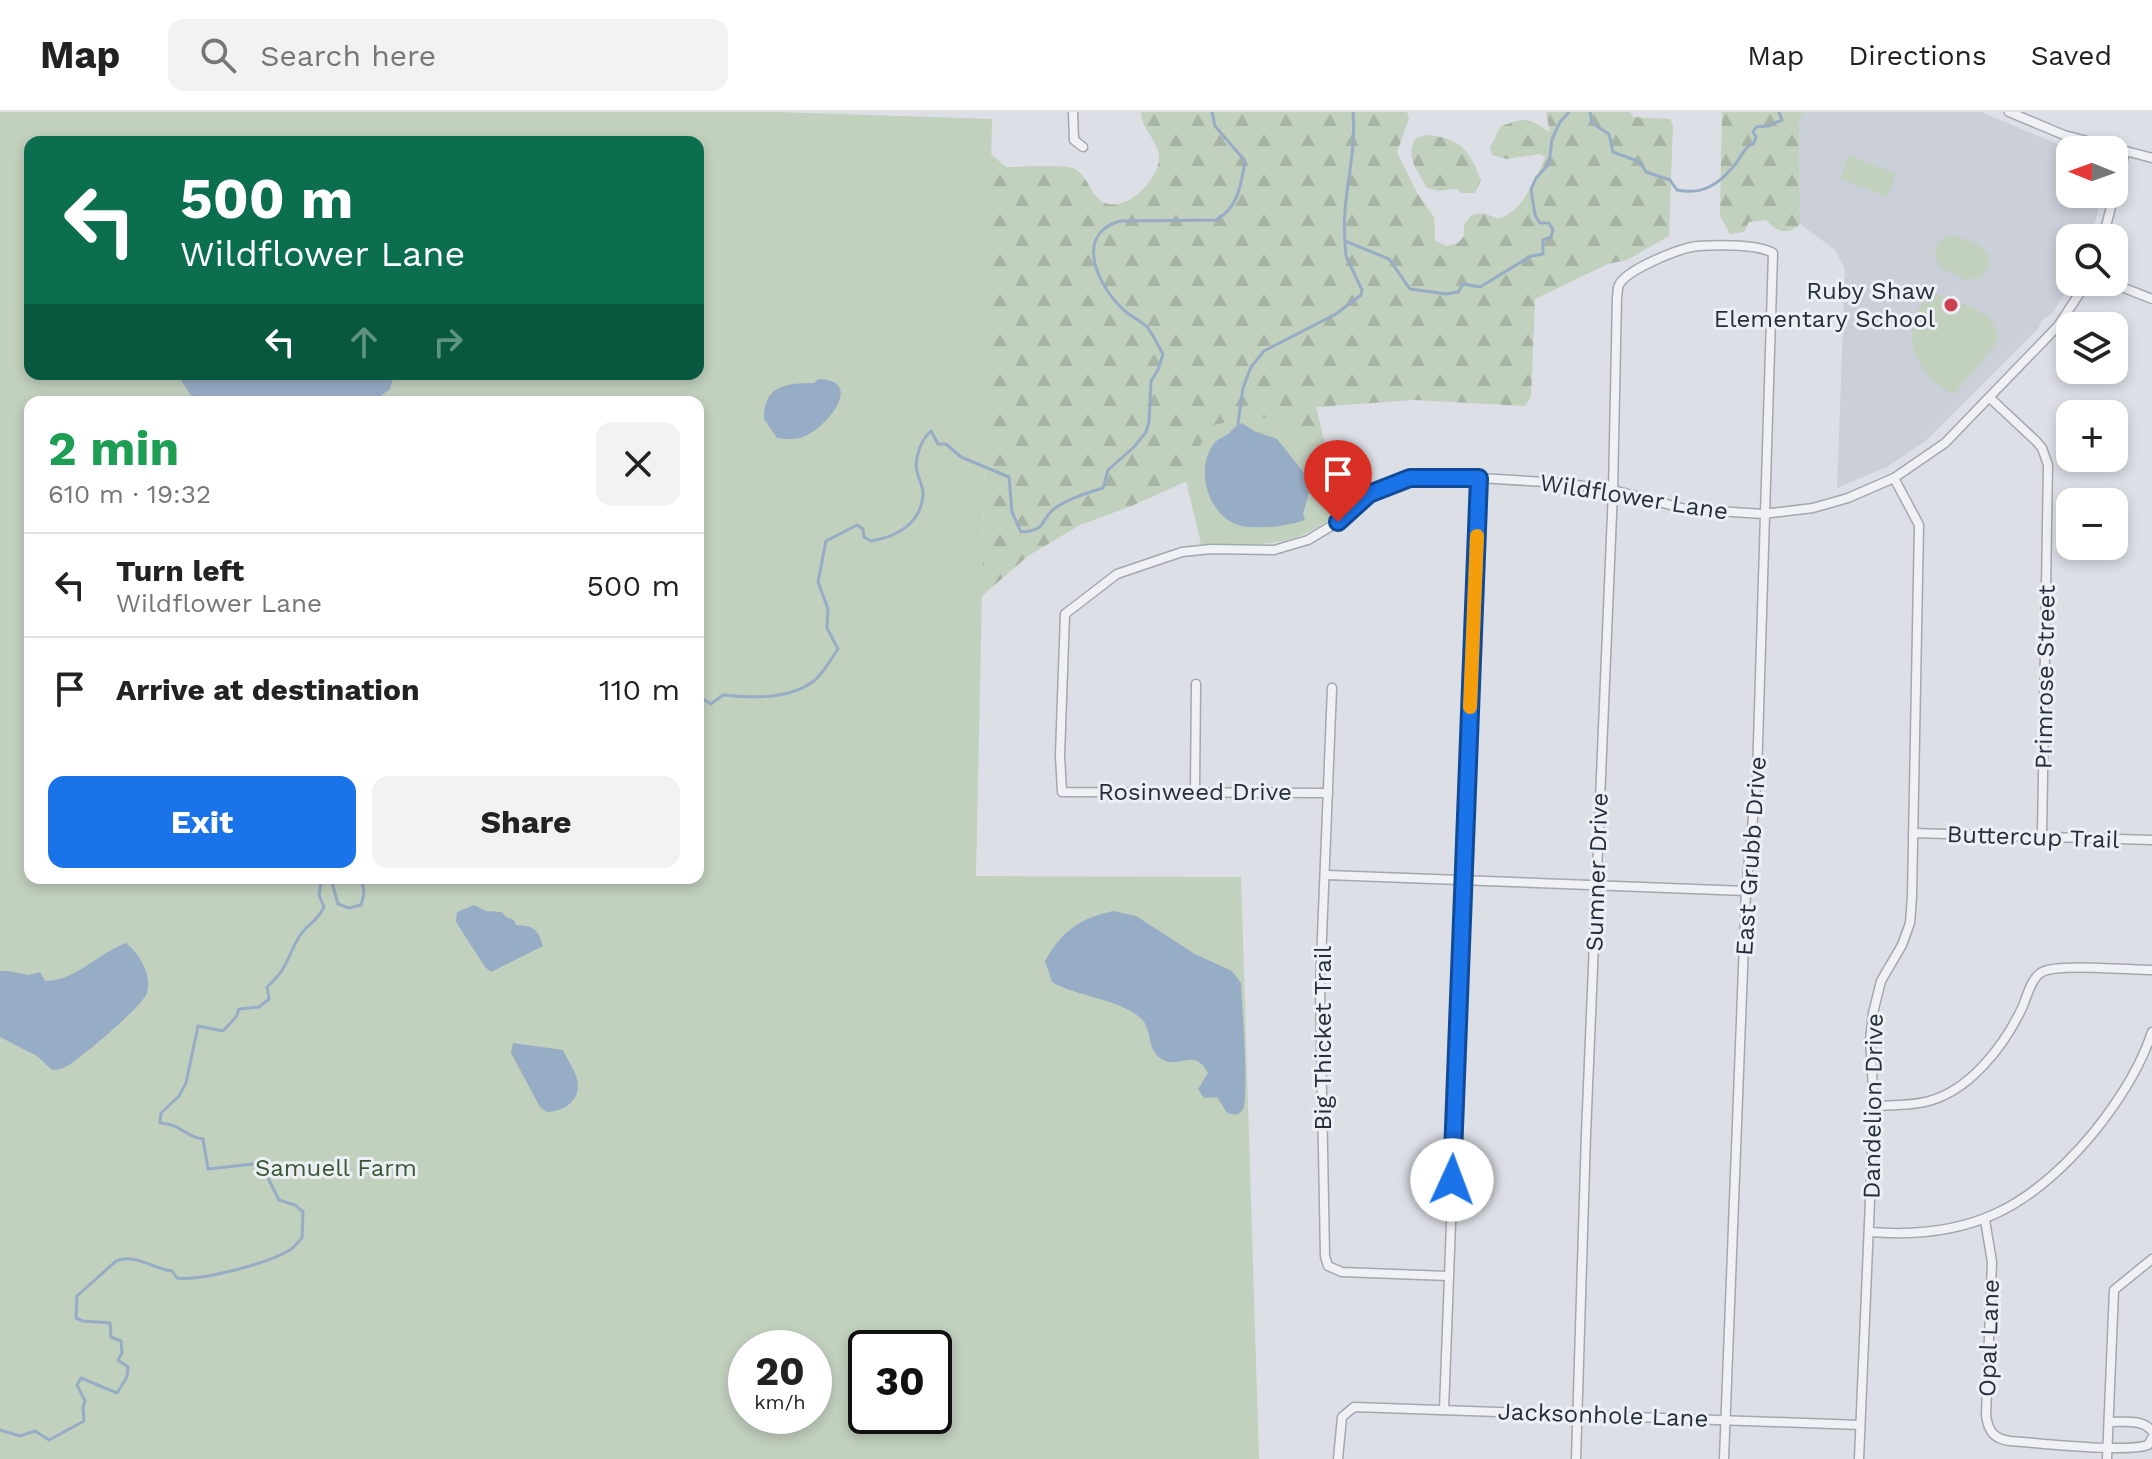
<!DOCTYPE html>
<html lang="en">
<head>
<meta charset="utf-8">
<style>
	body { margin:0; font-family:"Work Sans",sans-serif; background:#f2f2f2; color:#222; height:100vh; display:flex; flex-direction:column; font-size:30px; white-space:nowrap }
	* { box-sizing:border-box; margin:0 }
	p { font-size:26px; color:#767676 }
	.icon { flex:none; width:44px; height:44px; fill:none; stroke:currentColor; stroke-width:2; stroke-linecap:round; stroke-linejoin:round }
	.map { position:relative; flex:1; overflow:hidden }
	.panel { position:absolute; left:24px; top:284px; width:680px; height:488px; display:flex; flex-direction:column; background:#fff; border-radius:16px; box-shadow:0 4px 12px #0003 }
	.panel>* { flex:none }
	.guide { position:absolute; left:24px; top:24px; width:680px; height:244px; border-radius:16px; box-shadow:0 4px 12px #0003; background:#0b6e4f; color:#fff; overflow:hidden }
	.needle { width:52px; rotate:271deg }
	.fabs { position:absolute; left:2056px; top:24px; display:grid; gap:16px }
	.fabs a { display:grid; place-items:center; width:72px; height:72px; border-radius:16px; background:#fff; box-shadow:0 4px 12px #0003; font-size:40px }
	.speed { position:absolute; left:728px; top:1218px; display:flex; gap:16px; font-size:40px; font-weight:700; text-align:center }
	.speed>* { display:grid; place-content:center; width:104px; height:104px; border-radius:50%; background:#fff; box-shadow:0 4px 12px #0003; line-height:1 }
	.speed small { font-size:20px; font-weight:400 }
	.speed .limit { border:4px solid #111; border-radius:12px; background:#fff; color:#111 }
	.pin { position:absolute; display:grid; place-items:center; width:68px; height:68px; color:#fff; margin:-82px -34px; border-radius:50% 50% 50% 0; rotate:-45deg; box-shadow:0 0 8px #0007 }
	.pin .icon { rotate:45deg }
	.me { position:absolute; width:88px; margin:-44px; rotate:2deg; stroke-linejoin:round; filter:drop-shadow(0 0 6px #0008) }
	.turn { display:flex; align-items:center; gap:28px; height:168px; padding:0 24px; font-size:36px }
	.turn .icon { width:104px; height:104px; stroke-width:2.5 }
	.turn b { display:block; font-size:56px; line-height:68px }
	.lanes { display:flex; align-items:center; height:76px; padding:0 24px; background:#0003; justify-content:center; gap:40px; direction:ltr }
	.lanes .off { opacity:.35 }
	.round { display:grid; place-items:center; flex:none; width:84px; height:84px; border-radius:16px; background:#f2f2f2 }
	.head { display:flex; align-items:center; justify-content:space-between; height:136px; padding:0 24px }
	h1 { font-size:48px; font-weight:700; line-height:60px; color:#1e9e55 }
	.button { display:flex; gap:16px; margin-top:auto; padding:16px 24px }
	.button a { flex:1; height:92px; border-radius:16px; background:#1a73e8; color:#fff; font-size:32px; font-weight:700; line-height:92px; text-align:center }
	.button a+a { background:#f2f2f2; color:#222 }
	ul { padding:0; list-style:none }
	li { display:flex; align-items:center; gap:24px; height:104px; padding:0 24px; border-top:2px solid #e0e0e0 }
	li div { flex:1 }
	li b { display:block; font-size:30px }
	li em { font-style:normal }
	header { display:flex; align-items:center; gap:48px; box-sizing:border-box; height:112px; padding:0 40px; background:#fff; border-bottom:2px solid #e0e0e0 }
	header strong { font-size:38px }
	nav { display:flex; gap:44px; margin-inline-start:auto; font-size:28px }
	.search { width:560px; height:72px; background:#f2f2f2; display:flex; align-items:center; gap:20px; box-sizing:border-box; padding:0 28px; border-radius:16px; color:#767676; font-size:30px }
	.map>svg:first-child { display:block }
</style>
</head>
<body>
<header>
<strong>Map</strong>
<div class="search"><svg class="icon" aria-label="search" viewBox="0 0 24 24"><circle cx="10" cy="10" r="6"/><path d="M15 15l6 6"/></svg>Search here</div>
<nav><a>Map</a><a>Directions</a><a>Saved</a></nav>
</header>
<div class="map">
<svg width="2152" height="1347" viewBox="0 0 2152 1347">
	<defs>
		<pattern id="forest-firs" width="22" height="20" patternUnits="userSpaceOnUse" patternTransform="scale(2)"><rect width="22" height="20" fill="#c2d0be"/><path d="M5 1l3.5 6h-7zM16 11l3.5 6h-7z" fill="#a7b3a4"/></pattern>
	</defs>
	<rect width="100%" height="100%" fill="#dce0e6"/>
	<polygon fill="#cbcfd8" points="1805,0 1981,0 2072,38 2070,38 2070,82 2102,82 2091,126 2070,126 2070,170 2072,170 2052,202 2042,208 2038,217 1927,328 1887,355 1837,376 1845,157 1835,138 1800,112 1799,8"/>
	<g fill="#c2d0be" fill-rule="evenodd">
		<path d="M0,0H777L992,7L976,764L1241,765L1259,1347H0ZM30,30H698V262H30ZM30,290H698V766H30ZM746,1236H814V1304H746ZM866,1236H934V1304H866Z"/>
		<polygon points="1849,43 1896,62 1888,85 1840,67"/>
		<path d="M1957,124C1974,131 1992,134 1989,156L1981,166L1966,168L1939,155L1935,141L1937,131L1946,125Z"/>
		<path d="M1927,179C1949,187 2011,201 1995,233L1954,282C1928,270 1908,244 1913,215C1915,202 1922,191 1927,179Z"/>
		<path d="M1311,281L1341,399C1293,438 1260,433 1201,432L1173,314Z"/>
	</g>
	<g fill="url(#forest-firs)">
		<path d="M1141,0H1407L1409,7L1397,40L1416,79L1434,105L1435,128L1446,134L1458,131L1464,124V113L1471,103L1484,101L1498,107C1523,99 1533,70 1544,49L1545,45L1540,42L1507,47L1492,43L1490,36L1500,15C1524,5 1529,5 1550,21L1546,0H1630L1633,5L1670,7L1673,13L1669,124L1627,148L1608,152L1535,187L1531,285L1525,294L1414,288L1316,295L1330,353L1314,349L1286,310L1258,304L1214,313L1198,336L1192,367L1129,395L1080,413L1028,444L982,484L991,42L1006,55C1019,55 1065,52 1075,57C1088,64 1090,83 1103,90C1125,102 1159,68 1159,46C1159,29 1141,17 1141,0Z"/>
		<path d="M1722,0H1805L1799,9L1800,112C1787,124 1777,120 1766,108L1749,110L1744,120L1730,122L1720,104Z"/>
		<path d="M1427,23C1460,26 1469,37 1481,68L1475,81H1462L1456,77L1438,79L1427,76C1418,59 1404,44 1416,26Z"/>
	</g>
	<g fill="#97adc6">
		<polygon points="174,262 394,262 390,277 373,290 195,290 179,265"/>
		<path d="M818,267C866,268 827,316 803,325C796,328 784,327 777,326L764,307C763,273 787,271 814,271Z"/>
		<path d="M1242,311L1254,319L1277,327L1305,362L1309,381L1303,402L1305,408C1289,414 1248,420 1231,410C1207,396 1196,357 1213,333C1217,327 1222,326 1228,322C1234,317 1234,314 1242,311Z"/>
		<path d="M474,793L486,799L502,800L506,805L514,808L516,813C534,814 538,817 543,834L491,860L485,855L456,810L457,800Z"/>
		<path d="M1113,799L1136,804L1195,842L1232,859L1241,871C1242,891 1249,986 1243,997C1239,1004 1234,1003 1227,1001L1217,985L1204,986L1198,977L1208,961C1194,933 1177,960 1160,946C1145,935 1154,915 1138,904C1115,886 1078,885 1052,870L1045,849C1062,819 1080,806 1113,799Z"/>
		<path d="M126,831C140,842 152,863 147,881C142,895 84,943 69,953C64,956 58,958 52,958L37,944L0,925V859H8L29,863L40,860L45,869C76,869 98,841 126,831Z"/>
		<path d="M513,931L563,938C567,947 575,958 577,967C582,988 565,999 547,1000L540,995L511,941Z"/>
	</g>
	<g fill="none" stroke-linecap="round" stroke-linejoin="round">
		<g stroke="#97adc6" stroke-width="3">
			<path d="M1353,0C1357,45 1341,86 1345,129L1389,147L1410,177L1446,182L1458,180L1463,172L1480,175L1531,144L1543,142V128L1551,125L1553,118L1549,111H1540L1535,103L1531,77L1536,66L1549,52L1552,27L1560,10L1569,0"/>
			<path d="M1590,0L1592,11L1609,22L1613,40L1640,50L1646,60L1670,68L1677,78C1701,83 1717,74 1733,55C1741,46 1743,36 1754,31L1756,25L1753,20L1756,15L1768,14L1782,8L1779,0"/>
			<polyline points="1238,312 1243,276 1251,255 1264,239 1336,202 1361,183 1362,178 1346,144 1345,131"/>
			<polyline points="698,551 698,562"/>
			<path d="M698,584L711,592L723,583C753,586 790,588 815,568C824,560 831,547 838,537L827,516L828,497L818,470L826,429L857,413L863,417L864,425L871,429C896,425 921,412 923,383C924,375 918,367 917,359C914,346 921,328 931,319L938,332H946L961,345L1009,365L1012,400L1021,420C1048,419 1039,408 1055,396C1070,386 1087,381 1103,376L1108,358L1134,335L1146,320L1149,310L1151,269L1158,258L1163,242C1158,234 1153,222 1147,215C1141,209 1132,205 1126,200C1099,177 1072,123 1120,109L1216,108C1238,96 1241,73 1245,49L1215,14L1212,0"/>
			<path d="M0,1318L20,1324L35,1319L49,1328L84,1309L83,1295L85,1289L77,1273L81,1266L117,1281L127,1265L128,1255L118,1248L122,1241L121,1229L111,1225L110,1211L83,1209L76,1206L77,1184L116,1149C135,1141 153,1157 172,1159L177,1166C201,1169 266,1152 288,1139C294,1136 298,1130 302,1126L303,1100L295,1093L279,1088L263,1056L253,1052L208,1057L203,1027C181,1023 184,1013 160,1011L161,1001L179,984L186,971L198,914L223,919L236,905L239,897L259,895L269,887L267,875C289,855 286,847 299,825C306,812 316,812 324,795L319,783L321,771L332,770L338,792L349,796L361,793L364,782L362,766"/>
		</g>
		<defs>
			<g id="minor">
				<polyline points="1073,0 1074,28 1083,35"/>
				<polyline points="2009,0 2064,23 2152,46"/>
				<polyline points="2103,126 2125,40"/>
				<polyline points="2109,170 2152,187"/>
				<polyline points="1990,286 2036,329 2042,336 2048,353 2042,724"/>
				<polyline points="1332,576 1320,875 1325,1144 1328,1154 1342,1160 1448,1164"/>
				<polyline points="1195,679 1196,572"/>
				<polyline points="1328,681 1062,680 1060,643 1065,502 1117,462 1182,440 1211,437 1274,438 1308,428 1338,410 1369,382 1410,366 1479,366 1561,371 1613,378 1686,397 1763,402 1813,396 1848,386 1894,366 1945,331 2058,214 2087,170"/>
				<polyline points="1913,721 2152,728"/>
				<polyline points="1327,763 1746,779"/>
				<path d="M1874,994C1892,993 1911,994 1929,989C1970,978 2004,934 2022,896C2027,885 2031,866 2042,860C2059,851 2130,858 2152,858"/>
				<path d="M1985,1108L1992,1150L1986,1303C1988,1319 1994,1327 2010,1329C2040,1331 2125,1341 2148,1333L2152,1326"/>
				<path d="M1870,1120C1970,1128 2031,1096 2094,1020C2118,990 2140,957 2152,920"/>
				<polyline points="1444,1298 1479,366"/>
				<path d="M2110,1310C2124,1310 2143,1307 2152,1319"/>
				<polyline points="1338,1347 1342,1305 1354,1295 1860,1313"/>
				<path d="M1576,1347L1586,1022L1613,378L1617,185C1618,181 1617,177 1619,173C1627,157 1680,136 1698,134C1717,133 1757,132 1773,141L1757,664L1746,779L1724,1347"/>
				<polyline points="1859,1347 1874,994 1870,928 1873,901 1881,869 1902,833 1910,811 1912,784 1919,413 1894,366"/>
				<polyline points="2107,1347 2114,1178 2152,1147"/>
			</g>
		</defs>
		<use href="#minor" stroke="#a2a7b0" stroke-width="11"/>
		<use href="#minor" stroke="#eff1f5" stroke-width="8"/>
	</g>
	<g fill="none" stroke-linecap="round" stroke-linejoin="round">
		<defs>
			<polyline id="route" points="1338,410 1369,382 1410,366 1479,366 1452,1068"/>
		</defs>
		<use href="#route" stroke="#114b97" stroke-width="20"/>
		<use href="#route" stroke="#1a73e8" stroke-width="14"/>
		<polyline stroke="#f59e0b" stroke-width="14" points="1470,595 1477,424"/>
	</g>
	<circle fill="#cb4153" stroke="#eceff4" stroke-width="3" cx="1951" cy="193" r="8"/>
	<g text-anchor="middle" stroke-width="6" stroke-linejoin="round" paint-order="stroke">
		<g font-size="24" fill="#262e3c" stroke="#eceff4" text-anchor="end">
			<text x="1935" y="187">Ruby Shaw<tspan x="1935" dy="28">Elementary School</tspan></text>
		</g>
		<g font-size="24" fill="#262e3c" stroke="#eceff4">
			<text transform="translate(1634 385) rotate(9)" y="8">Wildflower Lane</text>
			<text transform="translate(2045 565) rotate(-89)" y="8">Primrose Street</text>
			<text x="1195" y="688">Rosinweed Drive</text>
			<text transform="translate(2033 725) rotate(2)" y="8">Buttercup Trail</text>
			<text transform="translate(1751 744) rotate(-86)" y="8">East Grubb Drive</text>
			<text transform="translate(1597 760) rotate(-88)" y="8">Sumner Drive</text>
			<text transform="translate(1323 926) rotate(-90)" y="8">Big Thicket Trail</text>
			<text transform="translate(1873 994) rotate(-89)" y="8">Dandelion Drive</text>
			<text transform="translate(1989 1226) rotate(-88)" y="8">Opal Lane</text>
			<text transform="translate(1603 1303) rotate(2)" y="8">Jacksonhole Lane</text>
		</g>
		<g font-size="24" fill="#3a5834" stroke="#eceff4">
			<text x="336" y="1064">Samuell Farm</text>
		</g>
	</g>
</svg>
<div class="fabs">
<a><svg class="needle" viewBox="-14 -14 28 28"><path d="M0-13l5 13h-10z" fill="#e53935"/><path d="M0 13l5-13h-10z" fill="#767676"/></svg></a>
<a><svg class="icon" aria-label="search" viewBox="0 0 24 24"><circle cx="10" cy="10" r="6"/><path d="M15 15l6 6"/></svg></a>
<a><svg class="icon" aria-label="layers" viewBox="0 0 24 24"><path d="M12 4l9 5-9 5-9-5zM3 14l9 5 9-5"/></svg></a>
<a>+</a>
<a>−</a>
</div>
<div class="speed"><div>20<small>km/h</small></div><div class="limit">30</div></div>
<div class="pin" style="left:1338px;top:410px;background:#d93025"><svg class="icon" aria-label="arrive" viewBox="0 0 24 24"><path d="M6 21V4h12l-3 4 3 4H6"/></svg></div>
<svg class="me" style="left:1452px;top:1068px" viewBox="-20 -20 40 40"><circle r="19" fill="#fff"/><path d="M0-13L10 11 0 6-10 11z" fill="#1a73e8"/></svg>
<div class="guide">
<div class="turn"><svg class="icon" aria-label="left" viewBox="0 0 24 24"><path d="M17 20v-9H6M10 6l-5 5 5 5"/></svg><div><b>500 m</b>Wildflower Lane</div></div>
<div class="lanes"><svg class="icon" aria-label="left" viewBox="0 0 24 24"><path d="M17 20v-9H6M10 6l-5 5 5 5"/></svg><svg class="icon off" aria-label="ahead" viewBox="0 0 24 24"><path d="M12 20V5M6 11l6-6 6 6"/></svg><svg class="icon off" aria-label="right" viewBox="0 0 24 24"><path d="M7 20v-9h11M14 6l5 5-5 5"/></svg></div>
</div>
<section class="panel">
<div class="head"><div><h1>2 min</h1><p>610 m · 19:32</p></div><a class="round"><svg class="icon" aria-label="close" viewBox="0 0 24 24"><path d="M6 6l12 12M18 6L6 18"/></svg></a></div>
<ul>
<li><svg class="icon" aria-label="left" viewBox="0 0 24 24"><path d="M17 20v-9H6M10 6l-5 5 5 5"/></svg><div><b>Turn left</b><p>Wildflower Lane</p></div><em>500 m</em></li>
<li><svg class="icon" aria-label="arrive" viewBox="0 0 24 24"><path d="M6 21V4h12l-3 4 3 4H6"/></svg><div><b>Arrive at destination</b></div><em>110 m</em></li>
</ul>
<div class="button"><a>Exit</a><a>Share</a></div>
</section>
</div>
</body>
</html>
